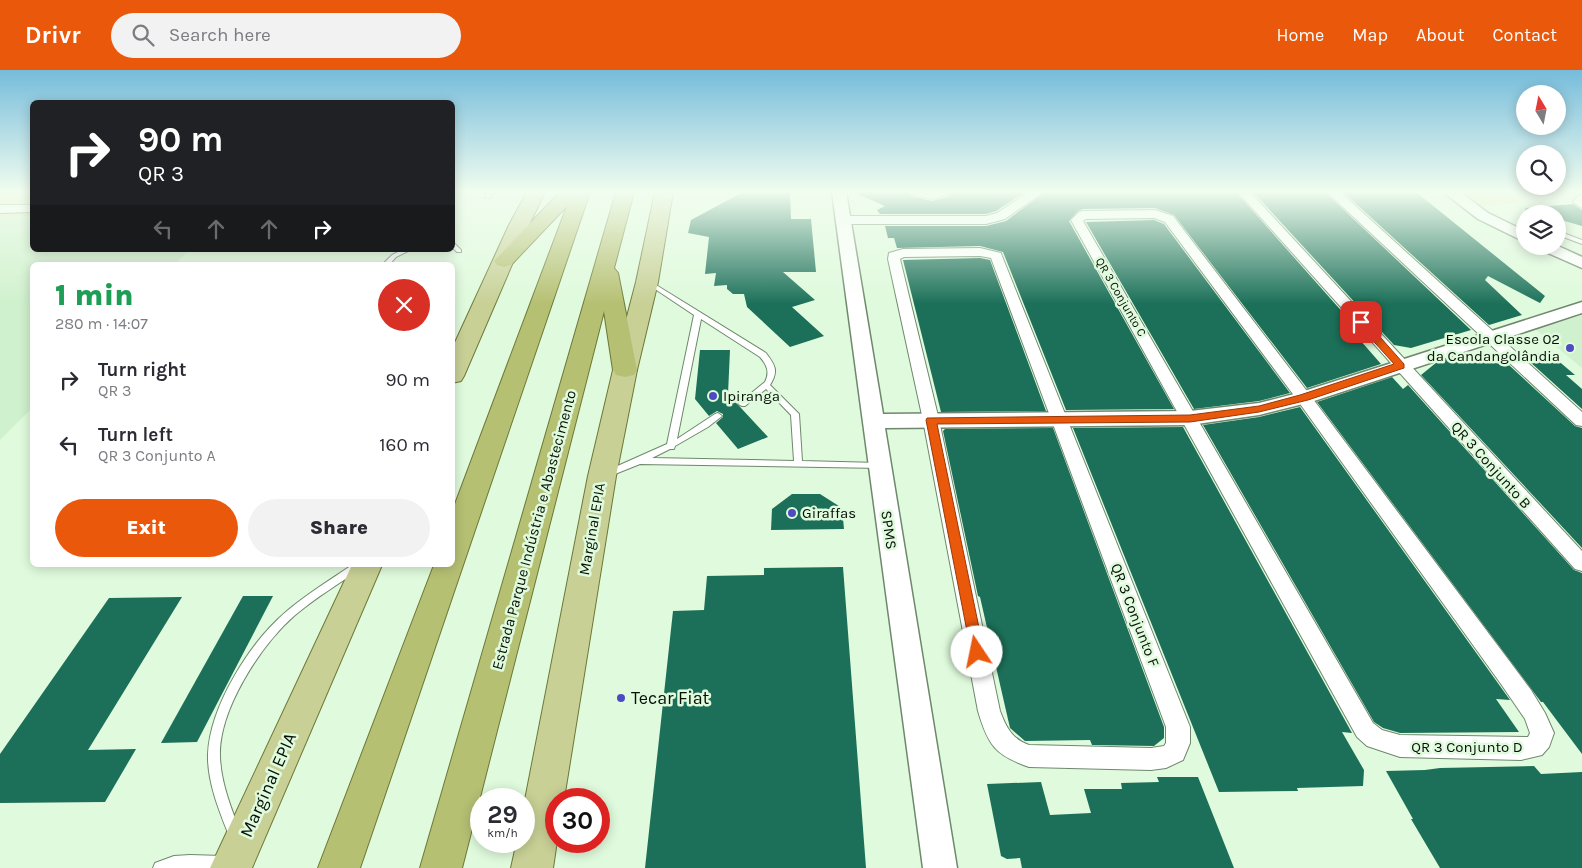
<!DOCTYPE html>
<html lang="en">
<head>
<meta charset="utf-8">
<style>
	body { margin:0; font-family:Karla,sans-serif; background:#f2f2f3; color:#2b2b33; height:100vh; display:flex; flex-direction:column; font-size:19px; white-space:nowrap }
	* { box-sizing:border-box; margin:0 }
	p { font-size:16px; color:#7c7c81 }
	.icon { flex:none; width:28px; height:28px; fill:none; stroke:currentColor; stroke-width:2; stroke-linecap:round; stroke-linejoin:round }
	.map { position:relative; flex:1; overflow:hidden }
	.side { position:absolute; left:30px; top:192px; width:425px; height:305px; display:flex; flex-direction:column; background:#fff; border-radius:8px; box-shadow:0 2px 12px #0003 }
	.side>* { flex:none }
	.top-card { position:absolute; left:30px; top:30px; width:425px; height:152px; border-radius:8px; box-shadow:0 2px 12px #0003; background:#202124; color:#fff; overflow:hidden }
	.needle { width:32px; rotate:350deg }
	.buttons { position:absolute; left:1516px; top:15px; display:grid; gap:10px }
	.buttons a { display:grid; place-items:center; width:50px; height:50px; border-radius:50%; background:#fff; box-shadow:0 2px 12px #0003; font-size:25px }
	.speed { position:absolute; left:470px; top:718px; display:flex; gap:10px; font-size:25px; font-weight:700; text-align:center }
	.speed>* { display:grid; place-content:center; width:65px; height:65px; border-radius:50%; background:#fff; box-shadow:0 2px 12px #0003; line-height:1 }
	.speed small { font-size:12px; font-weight:400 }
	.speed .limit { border:8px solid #d22; background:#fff; color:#111 }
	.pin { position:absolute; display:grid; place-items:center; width:42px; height:42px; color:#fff; margin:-21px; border-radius:10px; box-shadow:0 2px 8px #0006 }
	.me { position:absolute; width:55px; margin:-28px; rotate:349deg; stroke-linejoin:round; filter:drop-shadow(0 0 4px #0008) }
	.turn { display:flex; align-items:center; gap:18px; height:105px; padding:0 25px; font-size:22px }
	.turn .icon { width:65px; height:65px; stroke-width:2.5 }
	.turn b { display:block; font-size:35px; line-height:42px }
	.lanes { display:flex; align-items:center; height:48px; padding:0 25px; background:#0003; justify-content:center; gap:25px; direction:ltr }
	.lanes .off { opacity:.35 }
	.round { display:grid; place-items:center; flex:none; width:52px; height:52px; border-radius:26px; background:#f2f2f3 }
	.overview { display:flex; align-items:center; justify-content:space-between; height:85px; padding:0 25px }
	h1 { font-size:30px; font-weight:800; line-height:38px; color:#1e9e55 }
	.cta { display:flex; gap:10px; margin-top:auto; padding:10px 25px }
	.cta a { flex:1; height:58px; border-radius:30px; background:#ea580c; color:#fff; font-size:20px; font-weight:800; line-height:58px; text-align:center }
	.cta a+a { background:#f2f2f3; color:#2b2b33 }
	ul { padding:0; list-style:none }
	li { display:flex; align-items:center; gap:15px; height:65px; padding:0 25px }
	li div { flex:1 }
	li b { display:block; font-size:19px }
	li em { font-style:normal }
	header { display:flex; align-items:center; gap:30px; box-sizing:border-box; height:70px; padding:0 25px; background:#ea580c; color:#fff }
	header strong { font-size:24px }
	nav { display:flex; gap:28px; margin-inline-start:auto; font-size:18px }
	.search { width:350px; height:45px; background:#f2f2f3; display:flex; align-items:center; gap:12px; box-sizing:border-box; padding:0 18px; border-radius:28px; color:#7c7c81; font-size:19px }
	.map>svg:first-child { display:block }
</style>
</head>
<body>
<header>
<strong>Drivr</strong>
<div class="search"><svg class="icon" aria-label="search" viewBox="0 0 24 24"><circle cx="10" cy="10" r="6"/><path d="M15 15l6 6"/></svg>Search here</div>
<nav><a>Home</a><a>Map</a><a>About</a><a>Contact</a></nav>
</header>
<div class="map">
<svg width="1582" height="798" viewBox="0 0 1582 798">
	<rect width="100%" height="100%" fill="#dffadc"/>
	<g fill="#d0f1cd">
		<polygon points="0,146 32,146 32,180 189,180 174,195 32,195 32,338 0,370"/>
		<polygon points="1582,245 1582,298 1534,258"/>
	</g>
	<g fill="#f4dda5">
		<rect x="0" y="122" width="32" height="24"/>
		<polygon points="1456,122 1504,122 1525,133 1471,136"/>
	</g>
	<g fill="#1c7059">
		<polygon points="743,122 790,122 791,149 811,149 816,202 783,202 815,230 792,237 824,266 790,277 747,237 744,224 733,224 727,219 727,215 714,216 716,203 705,204 709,167 688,163 691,150"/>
		<polygon points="853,122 907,122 911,126 932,131 950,126 953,122 1025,122 996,141 986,144 880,144 877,140 885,136"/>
		<polygon points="1045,122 1236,122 1369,272 1360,270 1381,294 1307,318 1174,145 1155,138 1083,139 1078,141 1069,151 1174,339 1066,340 1003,182 980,176 897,178 894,168 888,168 885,156 986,156 1006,151"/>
		<polygon points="1253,122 1325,122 1471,260 1411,278 1394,275"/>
		<polygon points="1343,122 1416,122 1545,226 1540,233 1488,206 1485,210 1522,245 1489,255"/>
		<polygon points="1573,134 1582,140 1582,156 1558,149 1558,144 1540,144 1525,140 1526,138"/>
		<polygon points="1154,150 1164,154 1290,323 1259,331 1194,339 1086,152"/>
		<polygon points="980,188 990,190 1046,341 941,342 903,190"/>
		<polygon points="700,280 730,280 728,324 768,367 738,379 716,353 723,347 723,344 717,341 709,346 695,329"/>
		<polygon points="1520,283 1549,283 1575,305 1566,305 1582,319 1582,339"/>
		<polygon points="1462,284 1497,284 1575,356 1582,358 1582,478 1421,305 1437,292"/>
		<polygon points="1392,307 1403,319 1408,315 1574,500 1582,503 1582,684 1543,632 1541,632 1317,332"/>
		<polygon points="1300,337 1510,630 1496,629 1519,662 1400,663 1383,658 1374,652 1203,355 1259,347"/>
		<polygon points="1183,357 1352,663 1342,662 1364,700 1363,716 1297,718 1298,721 1219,722 1073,358"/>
		<polygon points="1053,358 1164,657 1164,668 1154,676 1092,675 1090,670 1025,671 1010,658 980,527 978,526 943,361 945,359"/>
		<polygon points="792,424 820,424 842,438 844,459 771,460 772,439"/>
		<polygon points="843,497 866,798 645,798 673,541 704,540 707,506 764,505 764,498"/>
		<polygon points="243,526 273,526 197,672 161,673"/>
		<polygon points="182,527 88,680 136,679 105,732 0,733 0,684 109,528"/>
		<polygon points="1534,696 1541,704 1582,702 1582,798 1440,798 1411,749 1413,749 1386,701 1425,700 1440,698"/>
		<polygon points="1157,707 1198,707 1234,798 1022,798 1020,788 1007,789 1001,786 987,714 1041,712 1050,745 1091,743 1084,719 1122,719 1121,713 1159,712"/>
	</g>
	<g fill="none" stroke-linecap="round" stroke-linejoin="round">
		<defs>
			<g id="service">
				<polygon points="487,122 493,122 490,128 485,127"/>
				<polygon points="1558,161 1582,170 1582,174 1558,165"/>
				<polygon points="452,171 461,180 461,182 457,182 452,177"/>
				<polygon points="402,180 410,180 396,187 389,195 382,195 392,185"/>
				<path d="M648,210L766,283C775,295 779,301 770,315L799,344L802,391L879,393L883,396L882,398L640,394L610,406H604L603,404L604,402L667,374L694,245L646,213L645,212ZM701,249L760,287C767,295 770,302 765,312L738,334L742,336H745L766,319L791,345L794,391L652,388L670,379H674L675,376L708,357L722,346L718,343L715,344L677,369Z"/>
				<path d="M352,495H364L362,498C340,513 315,528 294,546C260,576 218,641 220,687C221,714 232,740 241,764L240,768L235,770L230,768C220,743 207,712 208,684C210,636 250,572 287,541C307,524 330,510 352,495Z"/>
				<polygon points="190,785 223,786 228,788 230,793 227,798 153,798 155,793 174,786"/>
			</g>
			<g id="minor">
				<polygon points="909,122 951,122 949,124 932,129 911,124"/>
				<polygon points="1029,122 1043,122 1005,149 986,154 841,154 835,150 841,146 986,146 997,143"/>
				<polygon points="1238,122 1250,122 1582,481 1582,501 1575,499"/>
				<polygon points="1327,122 1340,122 1582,342 1582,356 1576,355"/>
				<polygon points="1582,125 1582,138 1573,132 1578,126"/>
				<polygon points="0,135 32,135 32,142 0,143"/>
				<path d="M1155,140L1173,146L1310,325L1531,620L1545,643L1554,663L1549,677L1542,685L1521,690L1400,687L1367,676L1357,667L1071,150L1079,142L1083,141ZM1154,148L1165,152L1298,331L1501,614L1525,649L1530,663L1528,667L1400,665L1382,660L1373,653L1083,151L1086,149Z"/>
				<path d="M980,178L1001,183L1002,186L1190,657V673L1183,690L1166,698L1151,700L1029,697C995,685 988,675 978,641L923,350L888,189L889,183L903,179ZM980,186L991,188L1166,657V673L1164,676L1151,678L1029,675C1012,669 1006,657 1000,641L939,350L900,189L904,187Z"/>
			</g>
			<g id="tertiary">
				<polygon points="832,122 846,122 883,344 1190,341 1259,333 1298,323 1582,232 1582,243 1311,332 1259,345 1190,355 885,358 957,798 923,798"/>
				<polygon points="1443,122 1460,122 1488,143 1525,161 1525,172 1478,149"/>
				<polygon points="1537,176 1558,176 1582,187 1582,198 1539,179"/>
			</g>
			<g id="primary">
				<polygon points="527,122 545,122 529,155 464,306 461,311 452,313 452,279 509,155"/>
				<polygon points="655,122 673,122 658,212 637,300 616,406 564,729 556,729 557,771 553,798 511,798 517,771 524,771 524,735 588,406 613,300 636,212"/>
				<polygon points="352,495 382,495 252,798 210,798"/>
			</g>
			<g id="trunk">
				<polygon points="560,122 590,122 360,798 318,798 434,495 452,495 452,442 567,136 511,195 504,197 497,195 494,191"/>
				<polygon points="616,122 634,122 614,198 618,203 637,300 634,305 625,307 616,305 613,300 604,241 462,798 420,798"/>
			</g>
		</defs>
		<use href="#service" stroke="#6f886d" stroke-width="2"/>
		<use href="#minor" stroke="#6f886d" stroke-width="2"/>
		<use href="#tertiary" stroke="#6f886d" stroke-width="3"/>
		<use href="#primary" stroke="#6d7836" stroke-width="2"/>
		<use href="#trunk" stroke="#6d7836" stroke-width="2"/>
		<use href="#service" fill="#fff" fill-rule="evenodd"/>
		<use href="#minor" fill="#fff" fill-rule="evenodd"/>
		<use href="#tertiary" fill="#fff" fill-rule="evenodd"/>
		<use href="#primary" fill="#c8d096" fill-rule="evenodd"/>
		<use href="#trunk" fill="#b6c073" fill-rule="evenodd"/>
	</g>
	<linearGradient id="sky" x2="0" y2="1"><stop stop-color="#76bcdb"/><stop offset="0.52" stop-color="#f1fdef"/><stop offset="1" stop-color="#f1fdef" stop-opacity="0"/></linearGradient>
	<rect width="1582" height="234" fill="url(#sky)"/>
	<polygon fill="#ea580c" stroke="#983908" points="1361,249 1365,250 1404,294 1404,298 1308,330 1259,342 1190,352 937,354 984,582 982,587 977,588 972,587 926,350 927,348 1190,345 1259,336 1300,325 1394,294 1358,254 1357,252"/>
	<g fill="#4e4bc1" stroke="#dffadc" stroke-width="2">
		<circle cx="1570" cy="278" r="5"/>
		<circle cx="713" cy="326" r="5"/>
		<circle cx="792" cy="443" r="5"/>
		<circle cx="621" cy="628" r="5"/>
	</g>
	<g text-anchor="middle" stroke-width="5" stroke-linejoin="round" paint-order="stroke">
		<g font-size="12" fill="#071007" stroke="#dffadc">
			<text transform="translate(1121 227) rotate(60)" y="4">QR 3 Conjunto C</text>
		</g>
		<g font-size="15" fill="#071007" stroke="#dffadc" text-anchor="start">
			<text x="1560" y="274" text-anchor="end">Escola Classe 02<tspan x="1560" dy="17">da Candangolândia</tspan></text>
			<text x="723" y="331">Ipiranga</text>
			<text x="802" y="448">Giraffas</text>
		</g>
		<g font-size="15" fill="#071007" stroke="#dffadc">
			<text transform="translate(1491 395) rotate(48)" y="5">QR 3 Conjunto B</text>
			<text transform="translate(592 459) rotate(-80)" y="5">Marginal EPIA</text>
			<text transform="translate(534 460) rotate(-75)" y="5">Estrada Parque Indústria e Abastecimento</text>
			<text transform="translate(889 460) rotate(82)" y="5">SPMS</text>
			<text transform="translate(1135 545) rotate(69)" y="5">QR 3 Conjunto F</text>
			<text x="1467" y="682">QR 3 Conjunto D</text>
		</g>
		<g font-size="18" fill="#071007" stroke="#dffadc" text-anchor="start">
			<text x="631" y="634">Tecar Fiat</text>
		</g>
		<g font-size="18" fill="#071007" stroke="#dffadc">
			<text transform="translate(268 715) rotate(-66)" y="6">Marginal EPIA</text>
		</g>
	</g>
</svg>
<div class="buttons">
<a><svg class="needle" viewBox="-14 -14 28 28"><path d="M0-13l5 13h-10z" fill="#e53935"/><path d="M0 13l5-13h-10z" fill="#7c7c81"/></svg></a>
<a><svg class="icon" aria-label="search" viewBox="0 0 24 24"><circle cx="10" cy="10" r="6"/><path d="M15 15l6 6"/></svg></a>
<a><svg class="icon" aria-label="layers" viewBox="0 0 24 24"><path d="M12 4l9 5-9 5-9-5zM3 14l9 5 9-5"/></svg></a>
</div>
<div class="speed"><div>29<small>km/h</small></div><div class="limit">30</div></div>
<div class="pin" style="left:1361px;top:252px;background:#d93025"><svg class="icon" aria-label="arrive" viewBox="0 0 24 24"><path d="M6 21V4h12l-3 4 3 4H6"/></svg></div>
<svg class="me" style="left:977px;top:582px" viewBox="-20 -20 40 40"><circle r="19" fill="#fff"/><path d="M0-13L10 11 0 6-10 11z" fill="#ea580c"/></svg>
<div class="top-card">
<div class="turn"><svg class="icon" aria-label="right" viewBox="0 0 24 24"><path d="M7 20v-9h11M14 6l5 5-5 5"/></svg><div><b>90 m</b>QR 3</div></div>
<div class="lanes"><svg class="icon off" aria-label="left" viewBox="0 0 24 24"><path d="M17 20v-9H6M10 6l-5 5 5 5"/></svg><svg class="icon off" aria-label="ahead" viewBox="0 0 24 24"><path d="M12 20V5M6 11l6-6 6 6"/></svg><svg class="icon off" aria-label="ahead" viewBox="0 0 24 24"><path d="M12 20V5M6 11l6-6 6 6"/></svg><svg class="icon" aria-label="right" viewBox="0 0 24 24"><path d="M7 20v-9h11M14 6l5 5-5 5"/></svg></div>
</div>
<section class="side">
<div class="overview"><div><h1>1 min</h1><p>280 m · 14:07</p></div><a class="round" style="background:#d93025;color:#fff"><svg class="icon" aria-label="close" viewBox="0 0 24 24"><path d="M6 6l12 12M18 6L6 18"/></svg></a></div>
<ul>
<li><svg class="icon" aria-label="right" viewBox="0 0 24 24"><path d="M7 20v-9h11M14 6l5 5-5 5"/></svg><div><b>Turn right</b><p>QR 3</p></div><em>90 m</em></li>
<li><svg class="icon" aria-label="left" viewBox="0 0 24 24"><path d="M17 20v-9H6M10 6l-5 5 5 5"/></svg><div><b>Turn left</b><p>QR 3 Conjunto A</p></div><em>160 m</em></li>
</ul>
<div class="cta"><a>Exit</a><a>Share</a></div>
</section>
</div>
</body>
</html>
